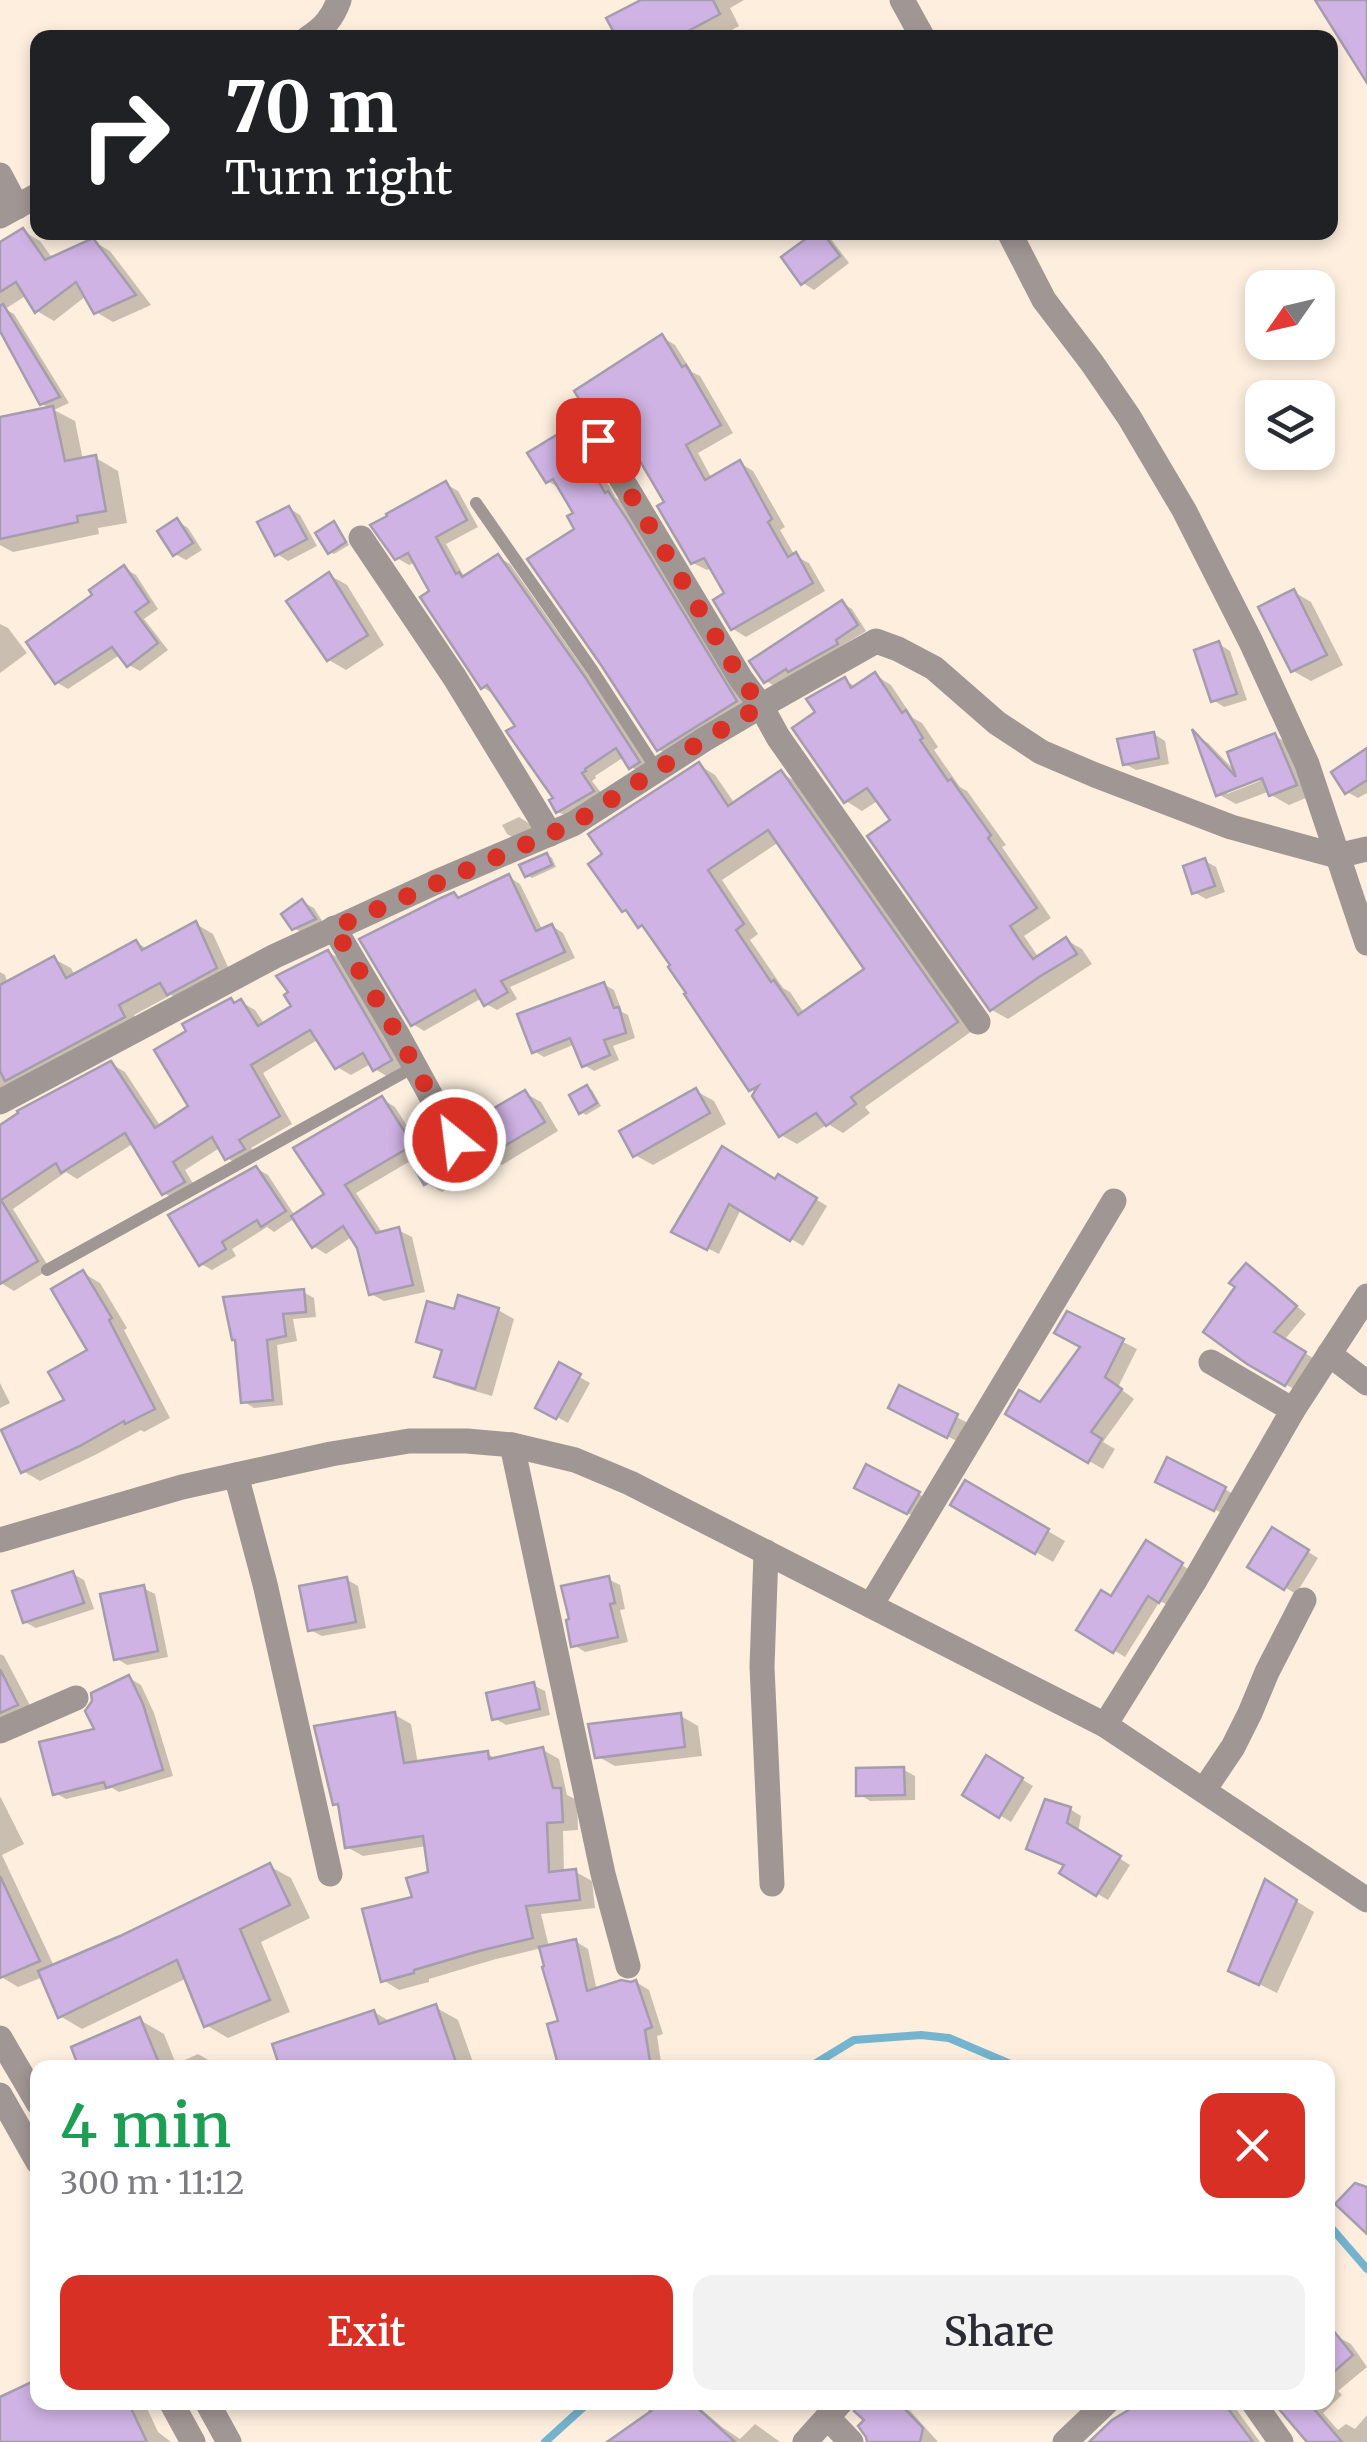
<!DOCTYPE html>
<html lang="en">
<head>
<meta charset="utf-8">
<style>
	body { margin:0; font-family:Merriweather,serif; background:#f2f2f3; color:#2b2b33; height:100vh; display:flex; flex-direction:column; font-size:38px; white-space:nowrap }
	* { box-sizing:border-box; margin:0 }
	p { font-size:32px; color:#7c7c81 }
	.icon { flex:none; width:55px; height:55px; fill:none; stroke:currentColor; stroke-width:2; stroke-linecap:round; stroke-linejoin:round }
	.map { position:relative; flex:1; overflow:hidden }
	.drawer { position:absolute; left:30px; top:2060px; width:1305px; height:350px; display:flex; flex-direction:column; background:#fff; border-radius:20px; box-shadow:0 5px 15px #0003 }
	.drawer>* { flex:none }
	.guide { position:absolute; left:30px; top:30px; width:1308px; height:210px; border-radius:20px; box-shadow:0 5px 15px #0003; background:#202124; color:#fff; overflow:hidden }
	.needle { width:65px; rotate:236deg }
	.fabs { position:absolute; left:1245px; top:270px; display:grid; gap:20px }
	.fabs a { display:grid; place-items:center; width:90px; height:90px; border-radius:20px; background:#fff; box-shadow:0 5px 15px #0003; font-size:50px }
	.pin { position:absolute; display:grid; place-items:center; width:85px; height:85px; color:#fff; margin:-42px; border-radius:20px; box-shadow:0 5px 15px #0006 }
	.me { position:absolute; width:110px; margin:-55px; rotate:331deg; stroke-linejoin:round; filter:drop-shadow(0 0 8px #0008) }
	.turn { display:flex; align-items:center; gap:35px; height:210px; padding:0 30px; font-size:45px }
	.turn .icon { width:130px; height:130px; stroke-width:2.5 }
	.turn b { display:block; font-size:70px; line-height:85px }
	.round { display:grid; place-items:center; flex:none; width:105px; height:105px; border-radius:20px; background:#f2f2f3 }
	.summary { display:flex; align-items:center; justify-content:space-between; height:170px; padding:0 30px }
	h1 { font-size:60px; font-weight:600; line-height:75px; color:#1e9e55 }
	.action { display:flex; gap:20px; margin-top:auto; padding:20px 30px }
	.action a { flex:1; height:115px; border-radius:20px; background:#d93025; color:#fff; font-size:40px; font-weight:600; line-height:115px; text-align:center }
	.action a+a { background:#f2f2f3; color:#2b2b33 }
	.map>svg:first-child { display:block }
</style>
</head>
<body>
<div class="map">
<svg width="1367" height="2442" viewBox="0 0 1367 2442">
	<rect width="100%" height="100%" fill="#fdeede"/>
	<g fill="#0003" fill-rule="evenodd">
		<polygon points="646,0 744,0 730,8 739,26 717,38 620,38"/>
		<polygon points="23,231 40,241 53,259 93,241 110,251 151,305 113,322 96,312 86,296 54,321 37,311 27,295 5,309 14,314 69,403 54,410 75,421 83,460 96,458 118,471 127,523 98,528 99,534 13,552 0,545 0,419 51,409 42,404 0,326 0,245"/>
		<polygon points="820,232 831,239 849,263 814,290 803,283"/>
		<polygon points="662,337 675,345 692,372 700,376 733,433 698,453 712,479 740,463 753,471 785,527 780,530 795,556 809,563 825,591 746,637 733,629 727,594 712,568 707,570 693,563 667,503 633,448 620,440 613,431 605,432 602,465 598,467 616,498 622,502 749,709 672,757 658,749 578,530 576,514 562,490 548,481 593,416"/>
		<polygon points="446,484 458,491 478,527 446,544 465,578 498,557 510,564 596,686 650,769 643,774 631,767 624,757 595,776 596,778 592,781 605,798 570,818 558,812 556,799 519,726 494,694 482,687 416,562 409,565 397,558"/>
		<polygon points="289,508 300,515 317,546 288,561 277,554"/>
		<polygon points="177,521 188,528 202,550 186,560 175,554"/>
		<polygon points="334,524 338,527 349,545 334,554 330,552"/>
		<polygon points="124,568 136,575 158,609 144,619 168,650 140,671 129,665 121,654 68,689 56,682 95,596"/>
		<polygon points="329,575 347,585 384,645 346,670 329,660"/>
		<polygon points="1294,592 1311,602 1343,665 1311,681 1293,671"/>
		<polygon points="842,603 852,609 866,631 776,687 766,681"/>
		<polygon points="0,624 8,628 27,653 0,673"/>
		<polygon points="1219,644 1230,651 1247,700 1224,707 1213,700"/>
		<polygon points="875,675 891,685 913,718 922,723 938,747 934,750 960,787 967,791 1006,845 1002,847 1051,918 1024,936 1039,958 1066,940 1082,949 1092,964 1008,1019 992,1010 893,821 879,800 862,811 846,801 819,713 845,680 856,687"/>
		<polygon points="1154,734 1165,741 1169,764 1136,770 1125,764"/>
		<path d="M1195,736L1208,743L1237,773L1275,736L1293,746L1313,795L1289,805L1271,795L1270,791L1236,804L1218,794ZM1258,777L1260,781L1227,794V789Z"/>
		<polygon points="1367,751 1367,793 1358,798 1347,792"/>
		<path d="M699,765L715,775L735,804L781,773L797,782L972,1031L865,1107L870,1113L843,1133L828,1124L797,1144L781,1135L757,1093L751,1089L673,966L649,931L640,926L632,915L624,910ZM779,842L867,969L804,1013L790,992L783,988L750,940L758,934L722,880Z"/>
		<polygon points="519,817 530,824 536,833 518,840 507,834 502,825"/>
		<polygon points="547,855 552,858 556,867 532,878 527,875"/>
		<polygon points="1205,861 1216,867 1225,892 1206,899 1194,892"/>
		<polygon points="509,877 520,884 543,931 552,926 563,933 575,958 510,987 517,999 497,1010 486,1004 482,998 424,1031 413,1024 454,895 462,899"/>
		<polygon points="302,902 314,908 325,926 306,935 294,928"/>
		<polygon points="196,924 213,934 233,978 186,1003 171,995 134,1015 141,1027 0,1096 0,972 5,975 8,984 54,959 71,968 75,976 136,942 149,950"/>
		<polygon points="328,952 342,960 404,1067 388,1077 375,1069 372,1063 351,1075 337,1067 319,1039 263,1073 292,1124 251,1148 257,1157 241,1166 227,1158 221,1147 185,1170 197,1190 178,1201 164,1193 134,1143 77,1179 66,1172 13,1209 50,1269 14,1291 1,1283 0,1128 111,1064 125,1072 161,1127 192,1107 231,1000 238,1004 241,1002 255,1010 265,1025 295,1007"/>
		<polygon points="603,984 614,990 622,1012 628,1015 635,1038 613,1046 619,1060 594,1071 584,1065 573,1045 544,1057 534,1051"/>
		<polygon points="587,1088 592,1090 601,1106 586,1115 581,1112"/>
		<polygon points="696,1091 714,1101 726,1124 653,1165 635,1155"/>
		<polygon points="525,1093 541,1102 558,1131 502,1165 495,1161 442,1192 426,1183 412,1160 356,1193 383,1234 398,1230 412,1237 425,1292 384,1301 371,1294 360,1247 353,1236 326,1254 313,1246 295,1218 274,1232 267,1227 232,1249 236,1256 212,1270 201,1264 256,1168 268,1175 295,1216 328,1195 382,1099 395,1107 426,1156 440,1149 457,1158 465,1156"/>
		<polygon points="723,1150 776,1182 779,1177 827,1206 803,1246 741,1209 719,1254 685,1237"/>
		<polygon points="1247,1266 1258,1273 1306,1314 1284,1340 1316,1360 1297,1391 1249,1362 1238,1287"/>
		<polygon points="83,1273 100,1283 127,1328 124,1330 170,1418 144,1432 141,1430 97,1454 40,1481 23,1471 68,1401 91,1350"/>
		<polygon points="303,1292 314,1298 316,1317 293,1319 297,1341 277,1345 283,1405 254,1408 243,1401 237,1341"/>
		<polygon points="498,1310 514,1319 492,1396 454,1385 437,1375 444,1353 419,1341 456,1312"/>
		<polygon points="1068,1314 1137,1349 1118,1387 1134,1399 1103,1442 1115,1449 1103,1469 1008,1414 1041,1406 1083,1347"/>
		<polygon points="560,1366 590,1383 568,1423 538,1407"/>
		<polygon points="0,1383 10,1403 0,1408"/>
		<polygon points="900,1388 968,1423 959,1442 902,1414"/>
		<polygon points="867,1468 930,1500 919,1519 868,1493"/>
		<polygon points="966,1484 1065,1541 1053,1562 954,1504"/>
		<polygon points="1169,1487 1225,1489 1236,1496 1226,1515"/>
		<polygon points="1272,1530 1318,1558 1296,1594 1250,1566"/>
		<polygon points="1147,1543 1193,1572 1171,1607 1160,1601 1125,1657 1079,1629 1112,1599"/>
		<polygon points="73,1574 84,1580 94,1609 36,1628 25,1622"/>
		<polygon points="346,1579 358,1586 366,1628 322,1636 310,1630"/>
		<polygon points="608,1579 620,1585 625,1609 620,1610 628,1642 585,1652 574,1645"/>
		<polygon points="143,1588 155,1594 168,1657 127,1665 116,1658"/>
		<polygon points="0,1654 4,1656 35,1715 0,1743"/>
		<polygon points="129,1678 141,1685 154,1713 173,1776 119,1792 112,1788 66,1799 55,1793"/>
		<polygon points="533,1685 545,1691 550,1715 506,1725 494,1718"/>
		<polygon points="395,1715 411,1724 418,1764 488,1754 498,1760 543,1750 559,1759 567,1795 577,1800 578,1830 563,1831 564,1873 576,1872 592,1881 595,1908 541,1914 549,1947 575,1941 588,1949 597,1991 636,1982 649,1990 663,2034 657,2036 662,2068 562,2068 561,2022 542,1948 496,1959 429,1979 429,1982 399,1990 383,1980 415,1899 431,1874 427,1846 363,1856 347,1847 340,1806 336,1803"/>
		<polygon points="681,1716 698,1726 702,1756 615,1766 597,1756"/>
		<polygon points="987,1758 1033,1786 1011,1822 965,1794"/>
		<polygon points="904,1770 915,1776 915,1800 870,1801 859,1794"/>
		<polygon points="0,1796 24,1844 2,1855 54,1966 121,1938 269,1866 291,1878 310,1918 261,1942 290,2012 228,2038 206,2025 187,1978 82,2029 60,2016 43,1977 18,1987 0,1976"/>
		<polygon points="1070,1809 1081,1816 1078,1832 1130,1865 1108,1900 1062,1873 1066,1866 1041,1855"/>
		<polygon points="1283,1893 1314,1912 1277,1993 1231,1970"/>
		<polygon points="435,2007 458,2020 475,2068 283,2068 374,2012 391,2022"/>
		<polygon points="140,2020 164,2034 176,2064 198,2054 222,2068 82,2068"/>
		<polygon points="1334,2335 1351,2344 1367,2367 1338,2391 1342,2395 1323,2413 1338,2430 1346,2424 1355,2429 1367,2415 1367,2442 1310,2442 1277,2402 1328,2402 1328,2340"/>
		<polygon points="0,2400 38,2402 144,2402 158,2432 171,2442 0,2442"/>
		<polygon points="646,2402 708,2402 702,2410 722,2427 740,2439 755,2424 780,2442 617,2442 655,2411"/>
		<polygon points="884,2402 901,2402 906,2406 938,2442 869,2442"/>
		<polygon points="1136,2402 1231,2402 1260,2442 1092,2442 1139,2407"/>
	</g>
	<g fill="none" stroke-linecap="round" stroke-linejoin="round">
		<g stroke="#75b4ce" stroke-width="8">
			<polyline points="808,2068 854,2040 921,2035 949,2038 1020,2068"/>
			<polyline points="1328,2224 1367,2269"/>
			<polyline points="545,2442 589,2402"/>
		</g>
	</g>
	<g fill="#cfb3e4" stroke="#a69cad" stroke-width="2.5" fill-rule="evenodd">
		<polygon points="641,0 713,0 720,14 675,38 617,38 606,18"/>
		<polygon points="1315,0 1367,0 1367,83"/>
		<polygon points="23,228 45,260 93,238 136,295 94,314 76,282 35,313 16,282 0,292 0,242"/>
		<polygon points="815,232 822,232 840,256 801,285 781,257"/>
		<polygon points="3,304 60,397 40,405 0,331 0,306"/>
		<polygon points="662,334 682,367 686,365 721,425 686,445 705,480 740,460 772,519 768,522 788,557 796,552 813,583 731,630 713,600 724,593 704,558 691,564 657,506 664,502 626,437 618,441 607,426 599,424 591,426 584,431 582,441 590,457 586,459 605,493 608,491 628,521 737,701 657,751 601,665 527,559 574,529 567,516 573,513 553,479 546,483 527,453 589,415 574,391"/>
		<polygon points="53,406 65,461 96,455 106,511 77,516 78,522 0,539 0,417"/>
		<polygon points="446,481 467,520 436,537 456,574 459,572 462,577 498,554 585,677 640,762 629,769 616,748 585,769 586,771 582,773 594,791 556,813 549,800 553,798 506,731 515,726 487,685 481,689 420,597 429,591 408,553 395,560 370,525 387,516 386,514"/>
		<polygon points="289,506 307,539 275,556 257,522"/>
		<polygon points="177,518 193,543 173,556 157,531"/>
		<polygon points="334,521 346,542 328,554 315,533"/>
		<polygon points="124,565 149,602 135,612 158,643 127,667 112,647 55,684 26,642 92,595 89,590"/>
		<polygon points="329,572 368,635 327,661 286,601"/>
		<polygon points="1294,589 1327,655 1291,672 1258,607"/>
		<polygon points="842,600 858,625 836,640 838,644 788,672 786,669 764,683 749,661"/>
		<polygon points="1219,641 1237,694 1211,702 1194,650"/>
		<polygon points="875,672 902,713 906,710 923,738 920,740 948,781 951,779 991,835 988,838 1037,908 1010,926 1022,944 1033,959 1066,937 1077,954 1039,977 990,1011 867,836 890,820 867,788 844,803 792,728 815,712 806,699 845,677 851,688"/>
		<polygon points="1192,729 1236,777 1227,752 1275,733 1297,785 1269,796 1262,778 1216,796"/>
		<polygon points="1154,732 1159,758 1123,765 1117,739"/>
		<polygon points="1367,748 1367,780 1345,794 1331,772"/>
		<path d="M699,762L728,806L781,770L958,1022L851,1097L856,1104L826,1126L816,1113L779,1137L752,1096L758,1086L749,1091L684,994L686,993L668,967L670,965L642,925L638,928L626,910L622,912L588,864L602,854L588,834ZM768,830L864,969L798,1015L774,980L771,982L736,930L744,924L708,870Z"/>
		<polygon points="547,853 552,865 525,877 519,865"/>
		<polygon points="1205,858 1215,886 1192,894 1183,866"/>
		<polygon points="509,874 536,931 552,924 565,952 501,981 508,992 484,1006 475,990 411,1026 359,939 441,898 454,892 458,898"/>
		<polygon points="302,899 316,919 292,930 281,914"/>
		<polygon points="196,921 217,968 167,995 160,983 119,1005 125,1017 5,1081 0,1071 0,985 54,956 66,978 136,940 142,950"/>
		<polygon points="328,950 392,1060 373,1071 363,1053 335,1069 310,1030 251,1065 280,1116 239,1140 245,1149 225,1160 212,1137 173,1162 185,1182 162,1195 125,1133 61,1173 56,1163 1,1200 38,1261 0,1284 0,1125 18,1113 17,1111 111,1061 155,1128 188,1106 154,1050 186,1031 182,1024 231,998 234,1003 241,999 258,1026 291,1006 284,995 288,992 276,976"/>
		<polygon points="604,982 614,1008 619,1007 626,1033 604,1040 610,1055 582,1067 570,1038 532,1053 517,1014"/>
		<polygon points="587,1085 597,1103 579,1114 569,1095"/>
		<polygon points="696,1088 710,1113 633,1157 619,1131"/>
		<polygon points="525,1090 545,1122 484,1158 481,1152 424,1185 411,1163 440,1146 447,1154 456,1156 464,1154 471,1141 465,1125"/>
		<polygon points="382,1096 413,1145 345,1185 376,1233 399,1227 413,1285 369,1295 357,1248 343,1226 312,1248 291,1216 324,1194 293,1148"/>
		<polygon points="722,1146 775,1179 778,1174 817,1198 790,1241 729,1204 707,1250 671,1232"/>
		<polygon points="256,1166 286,1211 261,1227 257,1220 222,1242 226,1249 199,1266 168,1215"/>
		<polygon points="1246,1263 1297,1306 1274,1332 1306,1352 1285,1386 1247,1364 1203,1332 1235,1287 1229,1283"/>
		<polygon points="83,1270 112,1318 109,1320 155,1409 125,1424 124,1421 80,1446 21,1473 1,1430 64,1400 48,1372 87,1350 51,1289"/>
		<polygon points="304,1289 306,1312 283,1314 286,1336 267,1340 273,1400 241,1403 235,1340 232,1340 223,1297"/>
		<polygon points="458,1295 499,1308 475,1389 434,1377 442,1350 416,1342 427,1301 454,1309"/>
		<polygon points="1067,1311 1124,1339 1105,1377 1122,1389 1091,1432 1102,1439 1088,1463 1005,1414 1019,1390 1040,1402 1080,1347 1054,1333"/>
		<polygon points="559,1362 581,1374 556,1419 535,1408"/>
		<polygon points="899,1385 958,1414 947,1438 888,1408"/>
		<polygon points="1167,1457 1226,1487 1214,1511 1155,1482"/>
		<polygon points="866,1464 920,1492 907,1514 854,1488"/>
		<polygon points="965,1480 1049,1529 1035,1554 950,1505"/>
		<polygon points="1272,1527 1309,1550 1284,1590 1247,1567"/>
		<polygon points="1146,1540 1183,1563 1159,1603 1148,1596 1113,1653 1076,1630 1101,1590 1111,1596"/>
		<polygon points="73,1571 84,1603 23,1623 12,1591"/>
		<polygon points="609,1576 615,1603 610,1604 618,1637 571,1647 566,1620 569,1619 561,1586"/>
		<polygon points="347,1577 356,1622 308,1631 299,1586"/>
		<polygon points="144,1585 158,1651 114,1660 100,1594"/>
		<polygon points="0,1669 18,1705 0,1713"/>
		<polygon points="129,1675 143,1704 163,1770 106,1788 104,1782 53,1795 39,1742 94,1729 85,1711 92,1701 91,1693"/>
		<polygon points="534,1682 540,1709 492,1720 486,1693"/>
		<polygon points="395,1712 404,1763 488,1751 489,1759 543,1747 553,1788 561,1788 563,1822 547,1823 549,1872 576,1869 580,1900 526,1906 533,1938 479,1951 414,1970 414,1973 381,1982 362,1909 412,1897 406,1878 428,1872 423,1836 345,1848 338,1804 333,1805 314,1726"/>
		<polygon points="681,1713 685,1747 595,1758 588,1724"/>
		<polygon points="986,1755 1023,1778 999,1818 962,1795"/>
		<polygon points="904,1767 905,1795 856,1796 856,1768"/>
		<polygon points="1045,1799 1071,1807 1067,1823 1121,1856 1096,1896 1059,1873 1064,1865 1026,1849"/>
		<polygon points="270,1863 290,1905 240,1929 270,2000 204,2027 177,1960 58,2018 38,1971 120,1936"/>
		<polygon points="0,1876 40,1961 0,1978"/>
		<polygon points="1265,1879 1297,1900 1259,1985 1228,1971"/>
		<polygon points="576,1939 587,1991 621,1980 631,1982 636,1980 652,2027 645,2030 651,2068 559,2068 547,2024 558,2021 542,1967 544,1966 539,1947"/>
		<polygon points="436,2004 458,2068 280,2068 272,2044 374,2010 379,2024"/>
		<polygon points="140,2017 161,2068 79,2068 71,2047"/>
		<polygon points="1355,2183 1367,2187 1367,2234 1335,2204"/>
		<polygon points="1328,2324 1353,2355 1328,2377"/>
		<polygon points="38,2379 38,2402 128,2402 147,2442 0,2442 0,2397"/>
		<polygon points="642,2402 691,2402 735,2442 607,2442 651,2411"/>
		<polygon points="857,2402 898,2402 923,2428 920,2442 867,2442 866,2437 858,2426 864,2420 854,2411"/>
		<polygon points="1142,2402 1223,2402 1253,2442 1089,2442 1112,2420"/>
		<polygon points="1273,2402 1308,2402 1342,2442 1307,2442"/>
	</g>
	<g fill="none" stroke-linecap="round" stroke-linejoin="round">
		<g stroke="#a09694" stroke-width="12">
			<polyline points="476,503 593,671 657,770"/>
			<polyline points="47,1270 414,1067"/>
		</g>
		<g stroke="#a09694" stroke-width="25">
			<polyline points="902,0 923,38"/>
			<path d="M308,38C324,28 333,17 339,0"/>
			<polyline points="0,175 17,207"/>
			<polyline points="0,216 38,195"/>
			<polyline points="1009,232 1044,300 1092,363 1129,417 1184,510 1251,642 1307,764 1367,943"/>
			<polyline points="361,538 455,678 550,834"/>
			<polyline points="334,928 397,1034 455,1140"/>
			<polyline points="978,1022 778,737 761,706 876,641 898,649 934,668 997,723 1041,752 1095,775 1231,827 1337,856 1367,849"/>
			<polyline points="0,1102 275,956 434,883 573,824 705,739 761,706 741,679 598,440"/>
			<polyline points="1329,1354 1367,1383"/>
			<polyline points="1211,1362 1293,1410"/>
			<polyline points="512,1445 603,1874 628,1966"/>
			<polyline points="236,1475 265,1584 330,1874"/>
			<polyline points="0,1540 182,1487 331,1454 409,1441 467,1441 512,1445 575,1460 630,1483 1105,1725 1367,1900"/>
			<polyline points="766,1552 762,1667 772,1884"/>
			<polyline points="871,1605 1114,1201"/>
			<polyline points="1105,1725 1194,1582 1293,1410 1367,1296"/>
			<polyline points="0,1731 76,1698"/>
			<polyline points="1204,1790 1233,1747 1250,1713 1267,1672 1304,1600"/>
			<polyline points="1253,2402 1281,2442"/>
			<polyline points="828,2418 851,2442"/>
			<polyline points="805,2442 841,2402"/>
			<polyline points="1065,2442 1107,2402"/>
		</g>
		<g stroke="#a09694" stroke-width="25">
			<polyline points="0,2038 38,2103"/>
			<polyline points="0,2095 38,2162"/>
			<polyline points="171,2402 193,2442"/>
			<polyline points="207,2402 229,2442"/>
		</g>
	</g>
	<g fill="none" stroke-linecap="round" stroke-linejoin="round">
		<polyline stroke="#d93025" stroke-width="18" stroke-dasharray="0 32.4" points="455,1140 397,1034 334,928 573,824 694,746 761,706 741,679 598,440"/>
	</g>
</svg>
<div class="fabs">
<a><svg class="needle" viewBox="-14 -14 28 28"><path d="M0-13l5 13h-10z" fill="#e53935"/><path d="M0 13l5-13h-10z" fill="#7c7c81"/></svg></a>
<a><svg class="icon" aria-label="layers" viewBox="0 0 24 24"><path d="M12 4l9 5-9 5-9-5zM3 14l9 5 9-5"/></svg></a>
</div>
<div class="pin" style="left:598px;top:440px;background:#d93025"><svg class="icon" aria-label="arrive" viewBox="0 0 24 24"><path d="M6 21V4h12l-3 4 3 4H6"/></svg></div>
<svg class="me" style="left:455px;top:1140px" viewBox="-20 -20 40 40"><circle r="17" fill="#d93025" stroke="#fff" stroke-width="3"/><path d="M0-11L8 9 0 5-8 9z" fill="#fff"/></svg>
<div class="guide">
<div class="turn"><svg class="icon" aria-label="right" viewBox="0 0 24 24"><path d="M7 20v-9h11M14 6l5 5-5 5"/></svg><div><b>70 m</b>Turn right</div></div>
</div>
<section class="drawer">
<div class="summary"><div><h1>4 min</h1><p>300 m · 11:12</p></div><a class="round" style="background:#d93025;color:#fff"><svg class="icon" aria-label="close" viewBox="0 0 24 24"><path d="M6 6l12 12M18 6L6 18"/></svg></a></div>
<div class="action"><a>Exit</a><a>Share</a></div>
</section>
</div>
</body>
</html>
